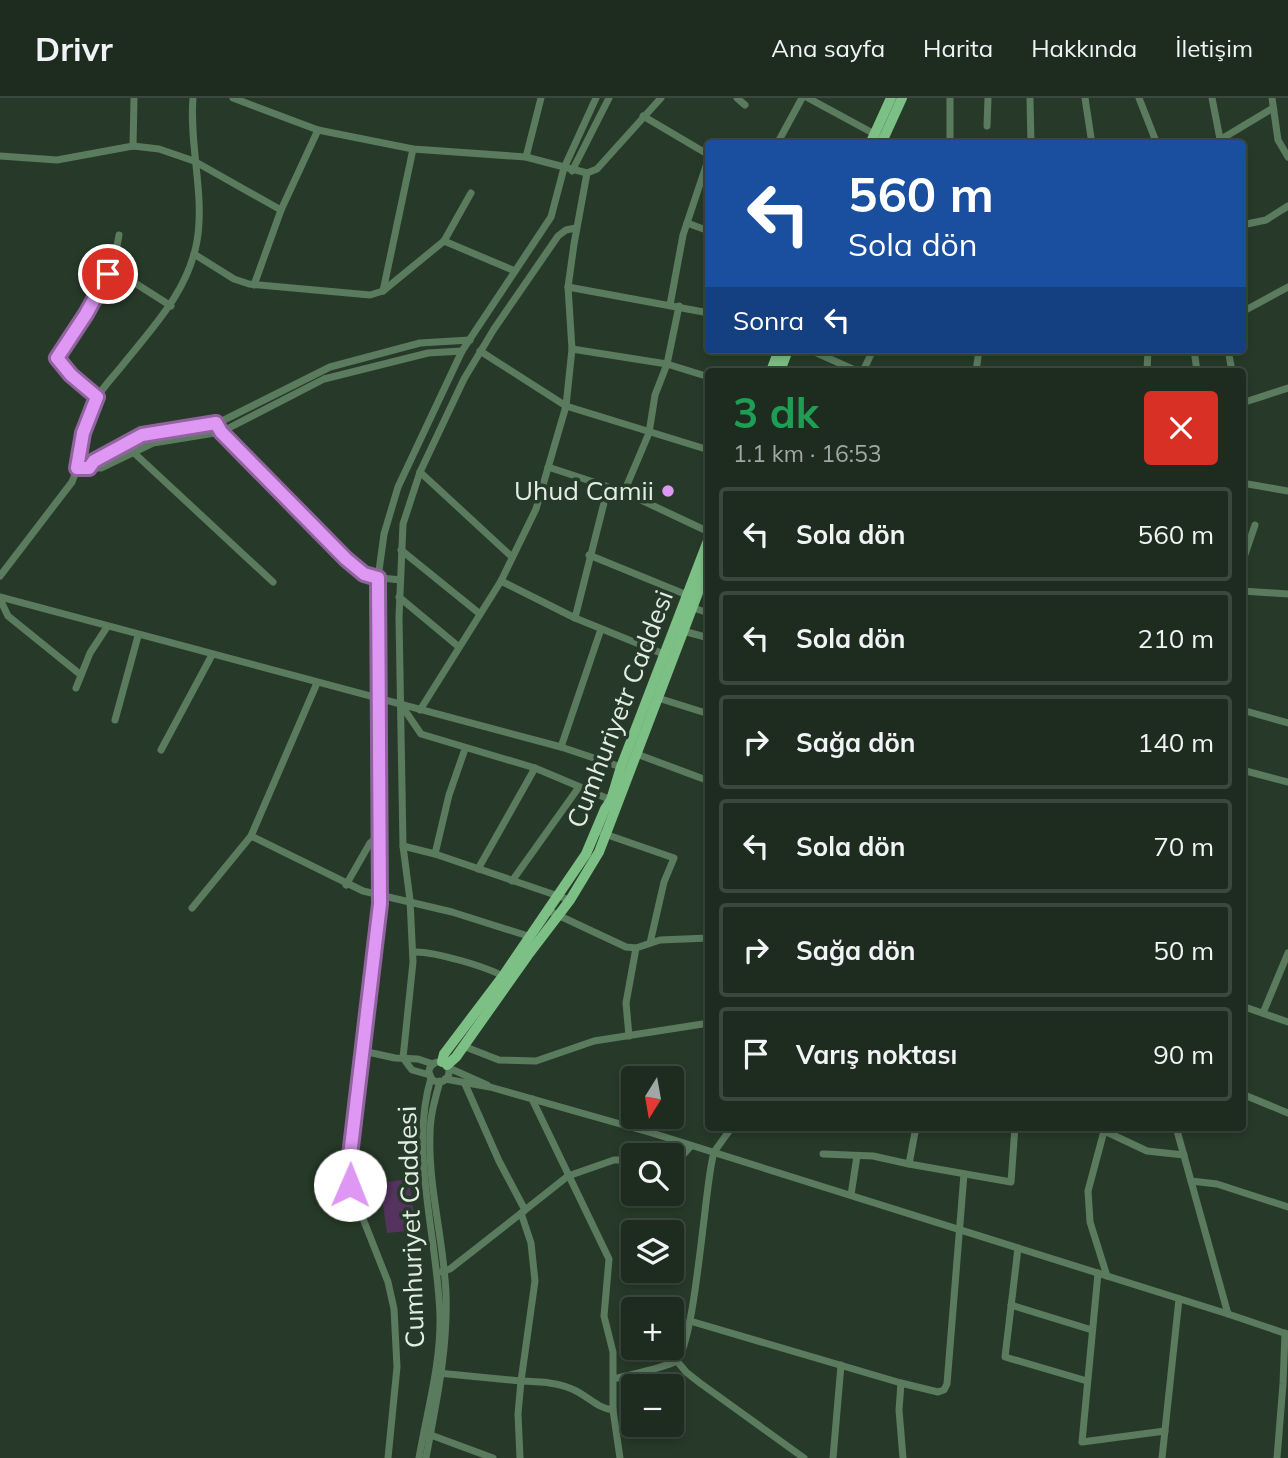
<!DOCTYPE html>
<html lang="tr">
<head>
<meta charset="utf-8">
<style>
	body { margin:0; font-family:Mulish,sans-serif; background:#2a382c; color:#f1f3f6; height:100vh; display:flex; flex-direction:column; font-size:26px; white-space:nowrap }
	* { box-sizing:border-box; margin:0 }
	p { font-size:23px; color:#a0a7a4 }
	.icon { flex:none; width:38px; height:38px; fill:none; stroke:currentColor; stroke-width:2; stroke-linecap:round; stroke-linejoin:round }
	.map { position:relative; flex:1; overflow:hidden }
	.sheet { position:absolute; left:705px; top:270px; width:541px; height:763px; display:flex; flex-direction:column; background:#1d2c1f; border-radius:7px; box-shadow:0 4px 10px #0003,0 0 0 2px #3b483d }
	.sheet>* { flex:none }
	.hud { position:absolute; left:705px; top:42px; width:541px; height:214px; border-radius:7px; box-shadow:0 4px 10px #0003,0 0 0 2px #3b483d; background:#1a4fa0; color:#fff; overflow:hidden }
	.needle { width:46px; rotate:191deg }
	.fabs { position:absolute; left:621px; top:968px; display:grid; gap:14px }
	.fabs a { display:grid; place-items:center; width:63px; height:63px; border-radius:7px; background:#1d2c1f; box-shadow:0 4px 10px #0003,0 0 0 2px #3b483d; font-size:35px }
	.pin { position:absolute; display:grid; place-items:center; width:60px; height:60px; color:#fff; margin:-30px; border:4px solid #fff; border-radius:50%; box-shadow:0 2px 7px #0007 }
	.me { position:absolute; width:77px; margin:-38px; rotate:1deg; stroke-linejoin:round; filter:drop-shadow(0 0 5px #0008) }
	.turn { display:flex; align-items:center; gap:24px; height:147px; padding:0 28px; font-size:32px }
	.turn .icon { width:91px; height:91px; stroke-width:2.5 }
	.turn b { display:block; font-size:49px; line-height:60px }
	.then { display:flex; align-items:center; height:66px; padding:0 28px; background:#0003; gap:14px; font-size:26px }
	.round { display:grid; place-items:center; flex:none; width:74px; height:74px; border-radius:7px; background:#2a382c }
	.overview { display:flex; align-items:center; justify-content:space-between; height:119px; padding:0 28px }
	h1 { font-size:42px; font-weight:700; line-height:52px; color:#1e9e55 }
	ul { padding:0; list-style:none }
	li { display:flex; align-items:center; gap:21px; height:94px; margin:0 14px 10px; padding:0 14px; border:4px solid #3b483d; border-radius:7px }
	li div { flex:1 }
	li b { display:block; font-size:26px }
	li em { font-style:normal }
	header { display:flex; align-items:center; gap:42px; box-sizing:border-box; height:98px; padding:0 35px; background:#1d2c1f; border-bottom:2px solid #3b483d }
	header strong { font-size:33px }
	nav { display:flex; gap:38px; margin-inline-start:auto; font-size:24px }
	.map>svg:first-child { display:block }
</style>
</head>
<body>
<header>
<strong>Drivr</strong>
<nav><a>Ana sayfa</a><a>Harita</a><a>Hakkında</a><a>İletişim</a></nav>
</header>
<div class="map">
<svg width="1288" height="1360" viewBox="0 0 1288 1360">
	<rect width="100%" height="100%" fill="#273a29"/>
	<polygon fill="#55335f" points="409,1081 416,1132 387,1135 380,1085"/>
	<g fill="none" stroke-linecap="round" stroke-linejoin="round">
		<g stroke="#5b7b5e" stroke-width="7">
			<polyline points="233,0 318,32 413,51 526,59 587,75 597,71 661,0"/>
			<polyline points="737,0 745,7"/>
			<polyline points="808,0 893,46"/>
			<polyline points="1030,0 1031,46"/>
			<polyline points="1085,0 1092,46"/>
			<polyline points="1139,0 1157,46"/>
			<polyline points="1212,0 1220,41"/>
			<polyline points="1272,0 1278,42 1288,59"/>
			<polyline points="643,18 709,57"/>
			<polyline points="987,28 988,0"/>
			<polyline points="777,46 802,0"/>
			<polyline points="950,46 950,0"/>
			<polyline points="1213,46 1273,10"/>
			<polyline points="133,48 134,0"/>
			<polyline points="0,58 57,62 133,48 159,51 194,63 281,112"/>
			<polyline points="526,59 541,0"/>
			<polyline points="572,73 609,0"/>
			<polyline points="687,125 709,133"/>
			<polyline points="1242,127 1266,122 1288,108"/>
			<polyline points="444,143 515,173"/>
			<polyline points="194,156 234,181 249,186 370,197 383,193 444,143 471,95"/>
			<polyline points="113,171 171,208"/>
			<polyline points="254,187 281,112 318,32"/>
			<polyline points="568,189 709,215"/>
			<polyline points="383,193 413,51"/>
			<polyline points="670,207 683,137 709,59"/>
			<polyline points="1242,214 1288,189"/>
			<polyline points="572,251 667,266 709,279"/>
			<polyline points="810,252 857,273"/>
			<polyline points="1194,252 1197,273"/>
			<polyline points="1228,252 1232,273"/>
			<polyline points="480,253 566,308 709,352"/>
			<polyline points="863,273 873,252"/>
			<polyline points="976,273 979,252"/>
			<polyline points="1147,273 1148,252"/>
			<polyline points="97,299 71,277 57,259 86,216 104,182 113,171 119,137"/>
			<polyline points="1242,305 1288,290"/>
			<path d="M220,332L346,461C368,479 371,479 400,482"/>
			<polyline points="132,353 273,484"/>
			<polyline points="548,369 624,394 709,434"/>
			<polyline points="77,370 101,370 153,345 221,334 324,281 428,255 462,253"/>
			<polyline points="88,370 94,363 136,339 156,333 222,323 330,269 420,245 470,242"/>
			<polyline points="420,374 512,459"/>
			<polyline points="1242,385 1288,393"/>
			<polyline points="624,394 649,335 655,297 667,266 679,208"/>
			<polyline points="401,452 480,516"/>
			<polyline points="589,457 687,497"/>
			<polyline points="1242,465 1255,427"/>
			<path d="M0,478L72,384C84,358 81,328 95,303C102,290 112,280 121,269C152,230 188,194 197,143C205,96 189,48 193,0"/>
			<polyline points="501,483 575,520 666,557"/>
			<polyline points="1242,493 1288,496"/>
			<polyline points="0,499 561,649 621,669"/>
			<polyline points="399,499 459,549"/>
			<polyline points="0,501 8,518 81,577"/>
			<polyline points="690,509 709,515"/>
			<polyline points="575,520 608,389"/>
			<polyline points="683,533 709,540"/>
			<polyline points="317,585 251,738 363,793 452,814 528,838"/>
			<polyline points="76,590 90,555 107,529"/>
			<polyline points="658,600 709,616"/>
			<polyline points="402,608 421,636 535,670 611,702"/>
			<polyline points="420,612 501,483 536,411 566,308 572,251 568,189 574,146 587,75"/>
			<polyline points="1242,612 1288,625"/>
			<polyline points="115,622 138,538"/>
			<polyline points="561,649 601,531"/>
			<polyline points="161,652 212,557"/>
			<polyline points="634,655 709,683"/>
			<polyline points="1242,672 1288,684"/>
			<polyline points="602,735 674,760 664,784 650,845"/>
			<polyline points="403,748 435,756 570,802"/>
			<polyline points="435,756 449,697 465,651"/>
			<polyline points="478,771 535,670"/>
			<polyline points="512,783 579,689"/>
			<polyline points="346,787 370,745 379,738"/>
			<polyline points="192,810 251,738"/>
			<polyline points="547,812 626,849 636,850 660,842 709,840"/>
			<path d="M413,854C433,853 489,869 506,880"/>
			<polyline points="1242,908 1288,924"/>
			<polyline points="1263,915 1288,855"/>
			<polyline points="629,938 626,905 636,850"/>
			<polyline points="463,948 499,962 536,963 594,943 709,925"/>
			<polyline points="363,953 395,960 418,961 433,966"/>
			<circle cx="439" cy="974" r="10"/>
			<polyline points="449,970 487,987"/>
			<polyline points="430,977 412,972 403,960 413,864 410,802 403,748 399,519 403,426 420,374 464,281 494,231 558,138 566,132 576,130"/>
			<polyline points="445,981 490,989 652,1035 1228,1216 1191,1083"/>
			<polyline points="465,986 499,1063 525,1112 568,1078 614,1062 634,1062"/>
			<polyline points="1242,996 1288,1015"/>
			<polyline points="532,1001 609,1161 604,1218 613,1254 613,1312 620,1360"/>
			<polyline points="916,1029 909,1066 1011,1084 1015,1029"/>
			<polyline points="1096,1029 1147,1053 1184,1057"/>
			<polyline points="1176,1029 1191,1083 1217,1086 1288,1109"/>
			<polyline points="1104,1033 1088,1093 1090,1124 1107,1178"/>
			<polyline points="823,1056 873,1058 909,1066"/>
			<polyline points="672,1061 683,1057 691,1048"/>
			<polyline points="851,1097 857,1058"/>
			<path d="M521,1115L531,1145L535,1183L521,1283C538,1284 557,1284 572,1291C587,1297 596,1310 613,1312"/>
			<polyline points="1018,1150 1005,1259 1087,1283"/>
			<polyline points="441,1174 450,1171 524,1113"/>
			<polyline points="1098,1175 1082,1344 1165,1333"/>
			<polyline points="1011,1207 1092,1232"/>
			<polyline points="1228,1216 1287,1236"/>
			<polyline points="690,1223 901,1285 899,1312 903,1360"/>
			<polyline points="677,1263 686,1274 700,1285 804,1360"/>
			<polyline points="438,1275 521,1283 518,1316 520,1360"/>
			<path d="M614,1281C628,1277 665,1270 676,1263C694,1251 705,1093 712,1063L714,1054L732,1029"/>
			<polyline points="901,1285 938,1294 944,1292 947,1286 964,1076"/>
			<polyline points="428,1336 493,1360"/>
			<polyline points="388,1360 397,1269 394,1211 388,1184 354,1098 349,1077 380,806 378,480 384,436 398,389 462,253 551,119 564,70 596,0"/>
			<path d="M419,1360C427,1313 441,1266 440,1218C438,1142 409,1052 431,980"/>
			<path d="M426,1360C436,1305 448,1252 446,1196C444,1143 428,1089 430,1036C430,1018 435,1001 440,983"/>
			<polyline points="833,1360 841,1267"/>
			<polyline points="1162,1360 1179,1201"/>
			<polyline points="1277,1360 1283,1286 1285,1235"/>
		</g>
		<g stroke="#7dc085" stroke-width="10">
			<polyline points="870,46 891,0"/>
			<polyline points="881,46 902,0"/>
			<polyline points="771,273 779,252"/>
			<polyline points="780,273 788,252"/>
			<polyline points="442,964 444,956 503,878 586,756 605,711 611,702 621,669 709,440"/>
			<polyline points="447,967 456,959 528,857 570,802 599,754 709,466"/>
		</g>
	</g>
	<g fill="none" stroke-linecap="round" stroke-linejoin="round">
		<defs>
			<polyline id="route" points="108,176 86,216 57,260 71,277 97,299 83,335 77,370 89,370 94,363 142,337 216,325 221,334 346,461 364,476 378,480 380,806 349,1066 350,1087"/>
		</defs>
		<use href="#route" stroke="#90639e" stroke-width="18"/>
		<use href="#route" stroke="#de98f3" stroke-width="12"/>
	</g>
	<circle fill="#de98f3" stroke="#273a29" stroke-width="2.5" cx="668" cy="393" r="7"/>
	<g text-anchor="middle" stroke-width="7" stroke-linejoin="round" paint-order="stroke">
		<g font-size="26" fill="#e3eee3" stroke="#273a29" text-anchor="end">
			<text x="654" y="402">Uhud Camii</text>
		</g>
		<g font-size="26" fill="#e3eee3" stroke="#273a29">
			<text transform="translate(620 611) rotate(-69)" y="9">Cumhuriyetr Caddesi</text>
			<text transform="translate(411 1129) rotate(-92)" y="9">Cumhuriyet Caddesi</text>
		</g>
	</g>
</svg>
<div class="fabs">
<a><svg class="needle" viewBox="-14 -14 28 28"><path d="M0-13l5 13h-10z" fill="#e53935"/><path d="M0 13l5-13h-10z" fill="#a0a7a4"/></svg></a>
<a><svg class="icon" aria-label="search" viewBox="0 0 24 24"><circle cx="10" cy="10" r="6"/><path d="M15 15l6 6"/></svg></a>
<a><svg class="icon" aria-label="layers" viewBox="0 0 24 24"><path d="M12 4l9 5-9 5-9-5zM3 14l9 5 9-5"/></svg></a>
<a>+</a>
<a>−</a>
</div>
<div class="pin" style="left:108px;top:176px;background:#d93025"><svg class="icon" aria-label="arrive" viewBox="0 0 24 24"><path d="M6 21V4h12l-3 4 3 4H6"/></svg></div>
<svg class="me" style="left:350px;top:1087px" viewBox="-20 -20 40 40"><circle r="19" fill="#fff"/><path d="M0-13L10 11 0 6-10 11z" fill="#de98f3"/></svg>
<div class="hud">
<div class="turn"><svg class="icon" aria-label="left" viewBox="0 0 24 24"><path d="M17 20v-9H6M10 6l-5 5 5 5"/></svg><div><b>560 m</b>Sola dön</div></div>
<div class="then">Sonra<svg class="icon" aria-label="left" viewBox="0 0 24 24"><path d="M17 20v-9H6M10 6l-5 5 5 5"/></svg></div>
</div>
<section class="sheet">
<div class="overview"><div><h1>3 dk</h1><p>1.1 km · 16:53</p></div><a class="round" style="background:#d93025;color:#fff"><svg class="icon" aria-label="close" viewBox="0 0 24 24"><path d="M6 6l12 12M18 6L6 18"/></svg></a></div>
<ul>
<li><svg class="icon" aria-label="left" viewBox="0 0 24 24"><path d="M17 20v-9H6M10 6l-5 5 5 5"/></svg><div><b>Sola dön</b></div><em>560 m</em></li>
<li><svg class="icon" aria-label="left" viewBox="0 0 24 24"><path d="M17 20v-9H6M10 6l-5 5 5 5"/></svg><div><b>Sola dön</b></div><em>210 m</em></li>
<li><svg class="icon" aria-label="right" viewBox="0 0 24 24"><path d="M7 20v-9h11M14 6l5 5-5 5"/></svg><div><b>Sağa dön</b></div><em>140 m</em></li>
<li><svg class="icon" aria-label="left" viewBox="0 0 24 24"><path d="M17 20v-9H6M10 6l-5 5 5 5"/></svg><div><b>Sola dön</b></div><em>70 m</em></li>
<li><svg class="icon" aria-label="right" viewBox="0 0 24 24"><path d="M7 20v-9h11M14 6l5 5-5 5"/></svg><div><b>Sağa dön</b></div><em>50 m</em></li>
<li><svg class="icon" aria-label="arrive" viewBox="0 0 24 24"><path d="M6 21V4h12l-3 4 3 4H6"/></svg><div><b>Varış noktası</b></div><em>90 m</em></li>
</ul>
</section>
</div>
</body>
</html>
